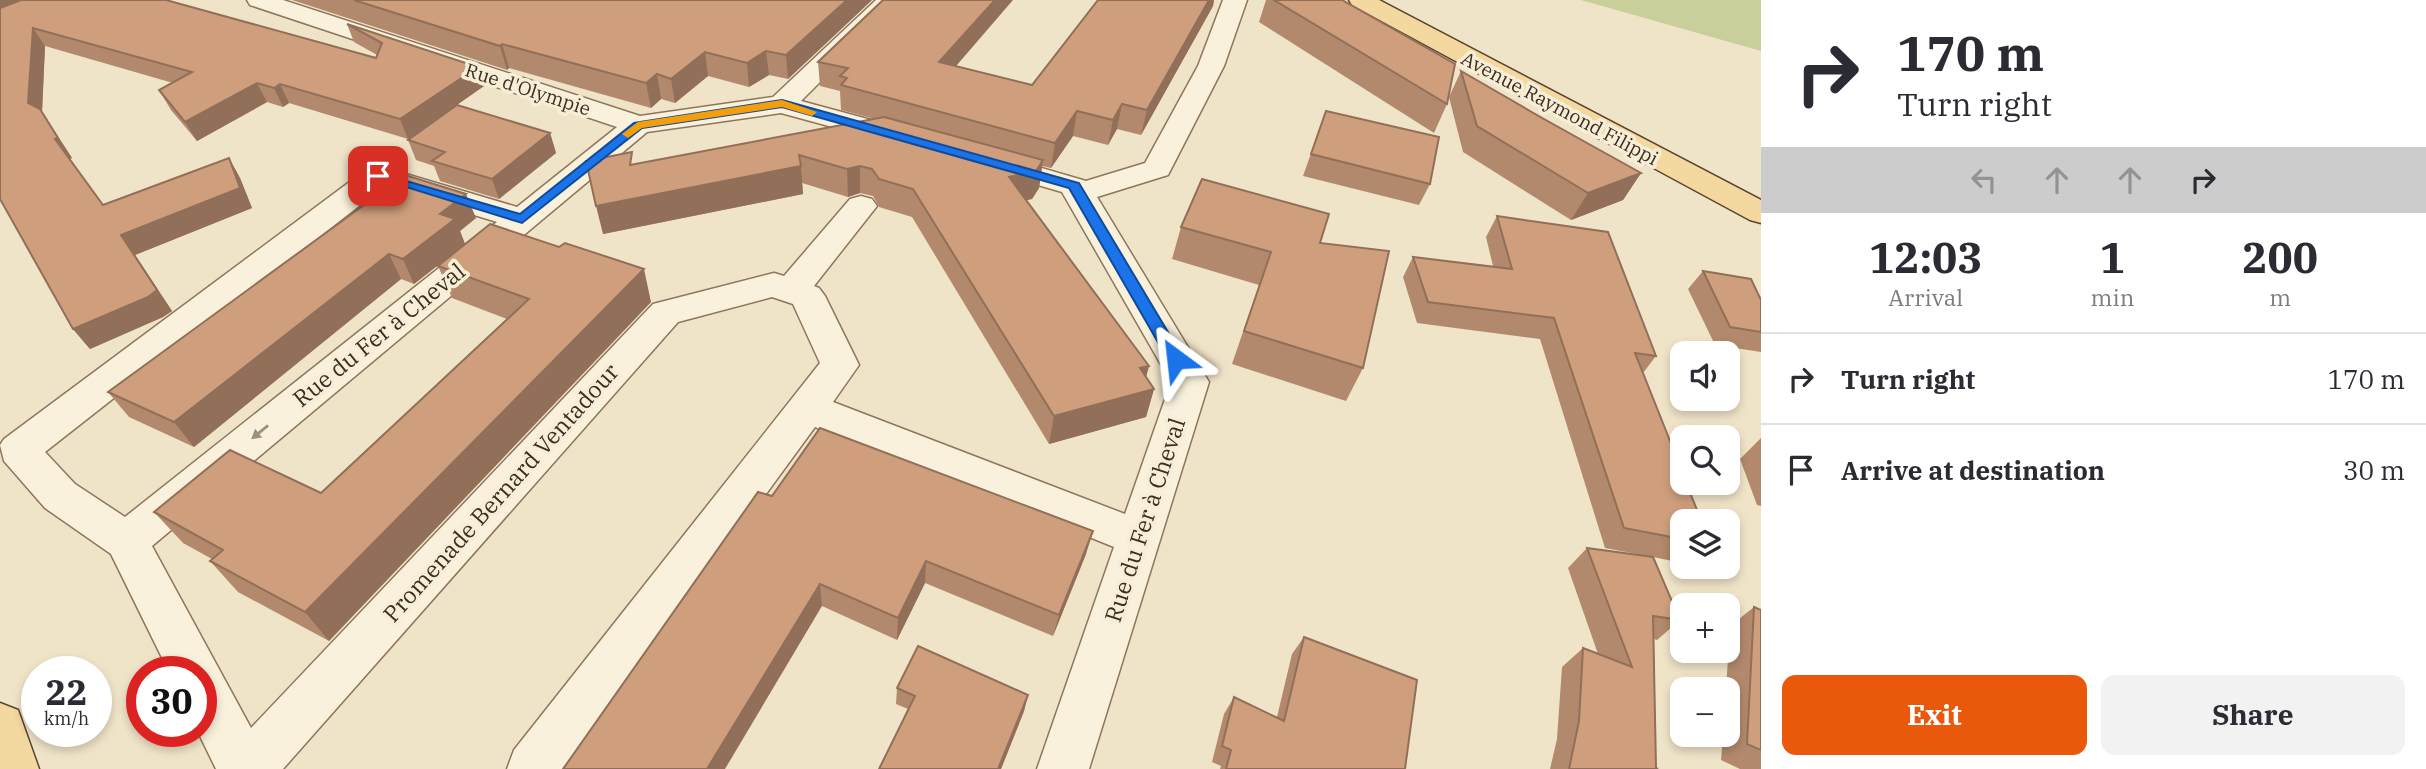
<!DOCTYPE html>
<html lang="en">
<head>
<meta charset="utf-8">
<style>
	body { margin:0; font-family:"IBM Plex Serif",serif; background:#f2f2f3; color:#2b2b33; height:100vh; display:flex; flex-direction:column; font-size:26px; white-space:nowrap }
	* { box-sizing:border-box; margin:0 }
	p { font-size:23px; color:#7c7c81 }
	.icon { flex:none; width:38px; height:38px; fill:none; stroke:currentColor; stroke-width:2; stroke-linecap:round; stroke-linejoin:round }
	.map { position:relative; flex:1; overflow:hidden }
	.panel { display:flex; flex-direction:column; background:#fff; width:665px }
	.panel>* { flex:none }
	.guide { background:#fff; color:#2b2b33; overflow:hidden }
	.buttons { position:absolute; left:1670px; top:341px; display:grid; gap:14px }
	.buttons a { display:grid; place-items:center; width:70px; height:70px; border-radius:14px; background:#fff; box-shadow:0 4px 10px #0003; font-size:35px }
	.speed { position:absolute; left:21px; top:656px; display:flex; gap:14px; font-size:35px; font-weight:700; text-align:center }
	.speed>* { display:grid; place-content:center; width:91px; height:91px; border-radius:50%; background:#fff; box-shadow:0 4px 10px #0003; line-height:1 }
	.speed small { font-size:18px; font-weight:400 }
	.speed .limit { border:10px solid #d22; background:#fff; color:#111 }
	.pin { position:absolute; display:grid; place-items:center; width:60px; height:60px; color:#fff; margin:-30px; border-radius:14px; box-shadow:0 4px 10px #0006 }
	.me { position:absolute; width:77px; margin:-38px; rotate:330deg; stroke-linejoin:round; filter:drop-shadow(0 0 5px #0008) }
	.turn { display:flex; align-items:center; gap:24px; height:147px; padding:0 21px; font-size:32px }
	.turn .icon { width:91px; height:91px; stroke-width:2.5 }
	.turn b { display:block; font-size:49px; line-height:60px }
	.lanes { display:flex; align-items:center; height:66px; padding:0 21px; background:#0003; justify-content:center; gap:35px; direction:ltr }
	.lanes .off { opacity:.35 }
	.eta { display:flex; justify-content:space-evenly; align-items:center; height:119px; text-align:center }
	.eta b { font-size:42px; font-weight:700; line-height:49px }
	.primary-button { display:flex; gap:14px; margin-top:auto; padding:14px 21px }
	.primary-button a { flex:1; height:80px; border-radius:14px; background:#ea580c; color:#fff; font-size:28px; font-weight:700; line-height:80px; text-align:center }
	.primary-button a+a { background:#f2f2f3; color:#2b2b33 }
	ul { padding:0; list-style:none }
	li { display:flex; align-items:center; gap:21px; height:91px; padding:0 21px; border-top:2px solid #e1e1e2 }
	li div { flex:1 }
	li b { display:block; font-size:26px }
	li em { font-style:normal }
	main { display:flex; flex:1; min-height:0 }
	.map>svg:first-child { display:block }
</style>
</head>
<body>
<main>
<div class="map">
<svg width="1761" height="769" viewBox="0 0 1761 769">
	<rect width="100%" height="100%" fill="#f0e4c8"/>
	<polygon fill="#c9cf9b" points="1581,0 1761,0 1761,51"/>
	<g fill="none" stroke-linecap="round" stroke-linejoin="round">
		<defs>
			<path id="minor" d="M247,0H283L640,116L773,97L876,0H902L801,101L912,131L917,137L912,143L902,146L781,113L647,132L152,546L251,728L653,304L774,273L784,276L850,199L861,196L872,199L877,206L814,286L819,288L825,296L859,365L833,402L1125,514L1171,382L1062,192L979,168L975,162L979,156L990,153L1086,181L1145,163L1198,66L1223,0H1247L1224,66L1168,175L1097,197L1209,382L1089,769H1037L1114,547L815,427L565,769H507L514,750L820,363L793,304L772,297L678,322L283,769H216L198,732H201V672H169L111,554L45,508L4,461L0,445L4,439L367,169L378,167L389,169L517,207L617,127L250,5ZM383,187L497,222L125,517L75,484L45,452Z"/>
			<g id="major">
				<polygon points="1349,0 1379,0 1761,200 1761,223 1750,220 1352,5"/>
				<polygon points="0,703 18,710 39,769 0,769"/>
			</g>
		</defs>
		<use href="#minor" stroke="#8d765c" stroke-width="3"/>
		<use href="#major" stroke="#5b4430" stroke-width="3"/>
		<use href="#minor" fill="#faf1dc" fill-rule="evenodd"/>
		<use href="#major" fill="#f3d9a0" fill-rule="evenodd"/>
	</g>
	<g fill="#b2896c">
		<polygon points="0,0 376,58 377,55 354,42 347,24 478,67 484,86 408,139 289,103 283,107 267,102 197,141 171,110 159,90 173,83 45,46 42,112 72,158 69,159 103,205 229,158 240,178 252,208 135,255 172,311 163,317 90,349 73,329"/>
		<polygon points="292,0 872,0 788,79 769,75 749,87 708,76 675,103 661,99 651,108 509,68 507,70"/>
		<polygon points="1098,0 1214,0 1213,6 1141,135 1117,129 1108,145 1073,136 1051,168 1042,166 1039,188 1032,199 1026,200 1149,366 1146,377 1154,389 1146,417 1049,444 912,217 879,207 873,196 860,193 848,197 802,183 803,194 603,234 634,164 875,119 841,110 840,91 820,86 818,62 955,66 1032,85"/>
		<polygon points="1266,0 1342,0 1447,104 1434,133 1259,22"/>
		<polygon points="1461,71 1641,173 1623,200 1571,220 1463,152 1449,97"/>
		<polygon points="1326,111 1430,184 1419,205 1303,176"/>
		<polygon points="550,133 556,153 499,199 440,181 434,166 416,160 408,140"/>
		<polygon points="405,175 476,218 460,231 465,244 414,284 401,279 194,447 129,417 108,392"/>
		<polygon points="1497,216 1656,356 1643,373 1682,522 1682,563 1653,557 1680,620 1657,640 1654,639 1656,768 1658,769 1550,769 1557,739 1562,667 1583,648 1598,654 1568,568 1587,548 1647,556 1605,548 1540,339 1417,323 1403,277 1413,257 1493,266 1486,237"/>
		<polygon points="1181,227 1320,243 1363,368 1346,401 1232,364 1259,285 1172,259"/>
		<polygon points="438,266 651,302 329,641 238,592 210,561 212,559 183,543 154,512 321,493 507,319 452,298"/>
		<polygon points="1703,271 1761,300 1761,352 1715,345 1688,289"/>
		<polygon points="1761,438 1761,506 1757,505 1740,459"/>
		<polygon points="772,496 1086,554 1053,636 925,583 897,640 822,606"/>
		<polygon points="1754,607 1761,610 1761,769 1740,769 1721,760 1723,735 1727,735 1727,690 1726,690 1730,626"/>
		<polygon points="1304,637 1405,769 1220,769 1221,766 1212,762 1224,714 1234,697 1277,717 1292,654"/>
		<polygon points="897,688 1028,695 1024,711 1001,769 879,769 908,709 896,704"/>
	</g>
	<g fill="#916f58">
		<polygon points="0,0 22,0 0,10"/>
		<polygon points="847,0 872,0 788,79 786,55"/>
		<polygon points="995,0 1013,0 938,87 939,62"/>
		<polygon points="1209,0 1214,0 1213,6 1141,135 1147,110"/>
		<polygon points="33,28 45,46 42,112 72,158 69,159 28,103"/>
		<polygon points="502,44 509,68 507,70 500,46"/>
		<polygon points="766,51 769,75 749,87 747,63"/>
		<polygon points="705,52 708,76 675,103 671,79"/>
		<polygon points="478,67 484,86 408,139 400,119"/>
		<polygon points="657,74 661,99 651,108 646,83"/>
		<polygon points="257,83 267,102 197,141 185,122"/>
		<polygon points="280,84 289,103 283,107 274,88"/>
		<polygon points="1122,104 1117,129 1108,145 1113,120"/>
		<polygon points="1077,111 1073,136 1051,168 1055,143"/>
		<polygon points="550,133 556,153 499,199 492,179"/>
		<polygon points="229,158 240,178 252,208 135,255 172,311 163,317 90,349 73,329 121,235"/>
		<polygon points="1043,160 1039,188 1032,199 1005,205 1009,177"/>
		<polygon points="801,166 803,194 603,234 596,206"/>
		<polygon points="860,166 860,193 848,197 847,169"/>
		<polygon points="1641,173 1623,200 1571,220 1588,193"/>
		<polygon points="466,194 476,218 460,231 465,244 414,284 403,259 440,214"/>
		<polygon points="389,254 401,279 194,447 174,422"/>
		<polygon points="644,269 651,302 329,641 305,612"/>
		<polygon points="1149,366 1142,392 1154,389 1146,417 1049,444 1054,416 1140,368"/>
		<polygon points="1093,531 1086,554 1053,636 1059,615"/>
		<polygon points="926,561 925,583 897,640 898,618"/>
		<polygon points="820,584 822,606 725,769 707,769"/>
		<polygon points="1028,695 1024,711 1001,769 998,769"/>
	</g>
	<g fill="#cf9f7d" stroke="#916f58" stroke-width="2">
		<polygon points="21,0 166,0 376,58 382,43 347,24 478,67 400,119 280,84 274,88 257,83 185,122 159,90 192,72 33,28 28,103 40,109 58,138 55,139 103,205 229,158 240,188 121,235 157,290 148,297 73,329 0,199 0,8"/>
		<polygon points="354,0 847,0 786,55 766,51 747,63 705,52 671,79 657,74 646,83 502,44 500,46"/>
		<polygon points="883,0 995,0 939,62 1032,85 1098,0 1209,0 1147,110 1122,104 1113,120 1077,111 1055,143 841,85 847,78 840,76 848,68 818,62"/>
		<polygon points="1274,0 1342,0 1455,64 1447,104"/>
		<polygon points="1461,71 1542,118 1641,173 1588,193 1477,126"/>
		<polygon points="457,105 550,133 492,179 432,161 445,152 408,140"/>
		<polygon points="1326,111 1439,137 1430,184 1311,154"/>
		<polygon points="884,117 1043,160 1036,171 1009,177 1149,366 1140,368 1154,389 1054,416 913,189 879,179 872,169 860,166 847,169 799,155 801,166 596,206 586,161 632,152 630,165"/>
		<polygon points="405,175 466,194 440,214 455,219 403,259 389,254 174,422 108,392"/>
		<polygon points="1202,179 1329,214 1320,243 1389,251 1363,368 1244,331 1271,252 1181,227"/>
		<polygon points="1497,216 1608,232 1656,356 1635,353 1682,471 1682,483 1686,483 1702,522 1682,522 1682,539 1624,528 1554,318 1428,302 1413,257 1512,269"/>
		<polygon points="490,224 559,247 565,243 644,269 305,612 210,561 223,550 154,512 230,450 321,493 529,299 438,266"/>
		<polygon points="1703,271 1751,279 1761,300 1761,332 1730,327"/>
		<polygon points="820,428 1093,531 1059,615 926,561 898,618 820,584 707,769 563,769 758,492 772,496"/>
		<polygon points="1587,548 1653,557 1680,620 1653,616 1656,768 1658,769 1569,769 1579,721 1583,648 1632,667"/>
		<polygon points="1754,607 1761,610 1761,750 1747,744"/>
		<polygon points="1304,637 1417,680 1405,769 1226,769 1231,750 1222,746 1234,697 1284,721"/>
		<polygon points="918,646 1028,695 998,769 879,769 915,696 897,688"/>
	</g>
	<defs><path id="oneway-solid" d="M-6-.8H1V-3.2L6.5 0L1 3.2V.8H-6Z" transform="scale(1.75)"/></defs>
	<use fill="#9c907e" href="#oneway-solid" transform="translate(260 432) rotate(141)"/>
	<polygon fill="#1a73e8" stroke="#114b97" stroke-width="2" points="782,100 1079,183 1184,359 1181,363 1170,363 1069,188 782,107 642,128 522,223 371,176 373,174 382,174 520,214 634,123"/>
	<polygon fill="#f59e0b" points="782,100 817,112 812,116 782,107 642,128 628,138 622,134 638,122"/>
	<g text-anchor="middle" stroke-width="7" stroke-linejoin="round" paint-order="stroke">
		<g font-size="19" fill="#3d2e20" stroke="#f7eed8">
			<text transform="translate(528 89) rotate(18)" y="7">Rue d'Olympie</text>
			<text transform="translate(1560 108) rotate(28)" y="7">Avenue Raymond Filippi</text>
		</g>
		<g font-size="23" fill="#3d2e20" stroke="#f7eed8">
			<text transform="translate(379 335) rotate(-39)" y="8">Rue du Fer à Cheval</text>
			<text transform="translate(501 493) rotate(-48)" y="8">Promenade Bernard Ventadour</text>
			<text transform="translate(1145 520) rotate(-72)" y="8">Rue du Fer à Cheval</text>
		</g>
	</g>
</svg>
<div class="buttons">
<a><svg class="icon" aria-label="sound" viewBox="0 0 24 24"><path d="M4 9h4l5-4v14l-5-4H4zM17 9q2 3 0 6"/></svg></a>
<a><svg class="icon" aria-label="search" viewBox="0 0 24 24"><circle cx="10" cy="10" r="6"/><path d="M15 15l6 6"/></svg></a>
<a><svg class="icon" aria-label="layers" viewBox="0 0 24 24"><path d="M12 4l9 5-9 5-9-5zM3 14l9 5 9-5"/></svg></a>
<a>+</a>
<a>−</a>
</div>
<div class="speed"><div>22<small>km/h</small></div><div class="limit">30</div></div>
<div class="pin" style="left:378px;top:176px;background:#d93025"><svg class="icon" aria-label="arrive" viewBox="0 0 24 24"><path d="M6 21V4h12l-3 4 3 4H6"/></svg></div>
<svg class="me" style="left:1176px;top:359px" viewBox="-20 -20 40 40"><path d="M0-17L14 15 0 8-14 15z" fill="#1a73e8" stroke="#fff" stroke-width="4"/></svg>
</div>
<section class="panel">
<div class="guide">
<div class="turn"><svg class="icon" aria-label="right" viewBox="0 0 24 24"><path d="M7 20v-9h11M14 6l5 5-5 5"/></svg><div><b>170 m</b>Turn right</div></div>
<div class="lanes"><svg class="icon off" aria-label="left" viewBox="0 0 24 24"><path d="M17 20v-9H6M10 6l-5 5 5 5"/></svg><svg class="icon off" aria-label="ahead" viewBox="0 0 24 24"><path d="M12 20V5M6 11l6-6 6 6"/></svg><svg class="icon off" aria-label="ahead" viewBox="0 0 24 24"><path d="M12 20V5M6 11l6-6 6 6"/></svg><svg class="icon" aria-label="right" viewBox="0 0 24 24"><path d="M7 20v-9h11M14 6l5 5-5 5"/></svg></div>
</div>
<div class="eta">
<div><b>12:03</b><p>Arrival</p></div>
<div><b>1</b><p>min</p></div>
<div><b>200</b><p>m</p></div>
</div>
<ul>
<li><svg class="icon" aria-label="right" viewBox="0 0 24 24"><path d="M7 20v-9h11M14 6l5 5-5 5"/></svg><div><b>Turn right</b></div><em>170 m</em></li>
<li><svg class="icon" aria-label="arrive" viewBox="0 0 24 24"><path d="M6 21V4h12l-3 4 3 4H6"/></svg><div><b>Arrive at destination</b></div><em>30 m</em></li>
</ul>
<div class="primary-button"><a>Exit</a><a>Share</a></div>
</section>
</main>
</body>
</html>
